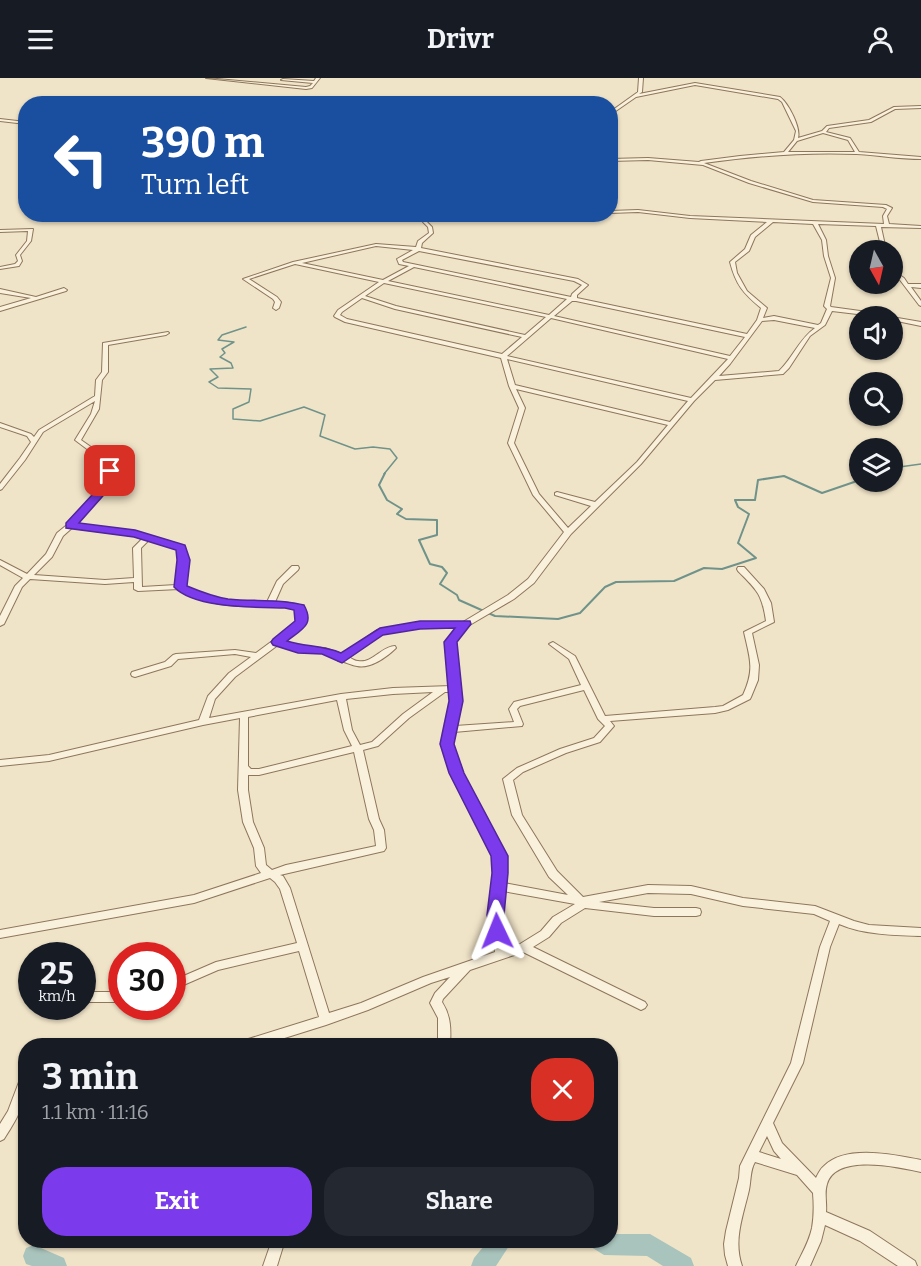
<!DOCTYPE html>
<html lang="en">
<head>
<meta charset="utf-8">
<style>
	body { margin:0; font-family:Bitter,serif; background:#242831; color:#f1f3f6; height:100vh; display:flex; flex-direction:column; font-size:22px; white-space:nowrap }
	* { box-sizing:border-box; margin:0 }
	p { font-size:20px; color:#9ea1a6 }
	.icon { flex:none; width:33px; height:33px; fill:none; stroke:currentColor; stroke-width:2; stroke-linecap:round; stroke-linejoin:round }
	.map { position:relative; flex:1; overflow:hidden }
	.panel { position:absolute; left:18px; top:960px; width:600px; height:210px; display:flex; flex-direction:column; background:#171b24; border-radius:24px; box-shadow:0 2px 4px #0004 }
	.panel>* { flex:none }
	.top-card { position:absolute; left:18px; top:18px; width:600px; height:126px; border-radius:24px; box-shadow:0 2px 4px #0004; background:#1a4fa0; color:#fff; overflow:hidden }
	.needle { width:39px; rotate:172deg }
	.controls { position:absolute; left:849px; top:162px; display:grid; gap:12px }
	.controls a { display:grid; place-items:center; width:54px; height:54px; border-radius:50%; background:#171b24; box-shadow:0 2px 4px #0004; font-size:30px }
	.speed { position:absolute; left:18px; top:864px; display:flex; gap:12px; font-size:30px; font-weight:700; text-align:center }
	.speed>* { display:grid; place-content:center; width:78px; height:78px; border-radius:50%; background:#171b24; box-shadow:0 2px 4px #0004; line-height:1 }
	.speed small { font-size:15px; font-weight:400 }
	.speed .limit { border:9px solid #d22; background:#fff; color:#111 }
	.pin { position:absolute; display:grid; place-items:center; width:51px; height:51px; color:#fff; margin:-26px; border-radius:12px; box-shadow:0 3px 9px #0006 }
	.me { position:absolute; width:66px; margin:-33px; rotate:358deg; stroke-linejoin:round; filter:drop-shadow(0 0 4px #0008) }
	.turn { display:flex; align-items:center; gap:21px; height:126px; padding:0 24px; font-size:27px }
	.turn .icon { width:78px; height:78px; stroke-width:2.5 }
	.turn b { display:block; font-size:42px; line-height:51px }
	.round { display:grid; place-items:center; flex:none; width:63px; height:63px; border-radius:24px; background:#242831 }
	.head { display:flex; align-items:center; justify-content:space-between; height:102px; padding:0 24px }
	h1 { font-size:36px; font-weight:700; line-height:45px }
	.primary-button { display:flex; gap:12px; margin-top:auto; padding:12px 24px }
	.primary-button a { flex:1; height:69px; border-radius:24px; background:#7c3aed; color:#fff; font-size:24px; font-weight:700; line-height:69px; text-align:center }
	.primary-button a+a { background:#242831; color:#f1f3f6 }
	header { display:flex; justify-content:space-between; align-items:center; height:78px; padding:0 24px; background:#171b24; font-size:27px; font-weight:700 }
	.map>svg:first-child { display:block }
</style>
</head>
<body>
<header><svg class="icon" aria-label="menu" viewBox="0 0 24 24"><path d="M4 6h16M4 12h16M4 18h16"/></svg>Drivr<svg class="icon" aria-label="person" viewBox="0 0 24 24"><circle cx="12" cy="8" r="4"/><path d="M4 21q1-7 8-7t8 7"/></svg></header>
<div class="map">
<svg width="921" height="1188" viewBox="0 0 921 1188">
	<rect width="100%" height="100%" fill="#f0e4c8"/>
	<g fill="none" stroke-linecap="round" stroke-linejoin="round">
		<g stroke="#6f938a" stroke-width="1.5">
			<polyline points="246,249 222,257 218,262 234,264 222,271 225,275 220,279 231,285 233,290 210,291 218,299 209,304 218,310 251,311 249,324 233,331 233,341 260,343 304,329 325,337 320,358 355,371 373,369 390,371 397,380 384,396"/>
			<polyline points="892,390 921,386"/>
		</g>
		<polyline stroke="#6f938a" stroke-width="2" points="385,395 379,407 387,422 402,431 397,436 406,441 437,442 437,457 419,462 430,486 442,489 447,495 440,506 457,517 459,522 495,538 558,541 580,535 605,509 616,504 674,503 704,490 722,491 756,480 738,465 749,436 738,429 735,422 755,422 758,402 784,398 822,415 860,402"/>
		<g fill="#a9c4bc" fill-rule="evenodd">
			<polygon points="610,1156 650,1156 691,1180 694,1188 663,1188 647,1178 604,1177 591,1169 589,1162 610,1162"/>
			<polygon points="489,1162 513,1162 496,1188 471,1188 474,1180"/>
			<polygon points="34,1167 64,1180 67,1188 32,1188 26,1186 23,1178 26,1170"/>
		</g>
		<defs>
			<g id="minor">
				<polygon points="206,0 306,9 310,8 313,5 281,2 283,1 314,3 316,0 320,0 312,10 306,11"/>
				<path d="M639,0H643L642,14L639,16L695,5L780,19C789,26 801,50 798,60L822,53L827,48L869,42L894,29L921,28V30L895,31L871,44L829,50L826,54L850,60L859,74L921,79V81C899,81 878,77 856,76C805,74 754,78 704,85L751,103L813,122L886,127L892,130L887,138L889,146L921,148V150L881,149L886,172H882L876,148L818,146L826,162L828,178L835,200L830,228L831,229L882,236L884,238H874L832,233L825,247L810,258L789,290L783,296L715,302L694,323L641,386L571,456L534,505L514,521L468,548L455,564L460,623L455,648L514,644L509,631L514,624L581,607L569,581L549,566L553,564L575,578L605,638L715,629L723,628L743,617C755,591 750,581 744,554L766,543C762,516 757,512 738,493L737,491L738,489H744L764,511L771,525L774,544L752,555L759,587L758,602L751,619L750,621L728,632L715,635L610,643L614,648L600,664L566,675L523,694L513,702L522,737L557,793L583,819L648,807L691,808L743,820L815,828L854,843L869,847L921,850V858C893,857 865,857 839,846L830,869L803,985L773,1045L782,1065L816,1100C818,1096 820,1091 824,1088C846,1066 894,1077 921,1082V1094C898,1089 836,1075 827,1106C824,1115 827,1125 826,1134L870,1153L915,1183L917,1188H898L860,1163L825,1147L821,1163L810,1188H796C802,1175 809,1164 812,1150C814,1139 814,1127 813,1115L797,1097L755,1084C750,1092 751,1103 749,1112C743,1138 733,1162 742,1188H728L725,1177L724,1166L726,1153L739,1100L740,1088L791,985L820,869L830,843L814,836L743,828L691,816L648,815L599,824L654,830H696L700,831L701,834L700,837L696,838H654L585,830L561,845L549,859L533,869L645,924L647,927L645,930L641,932L637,930L523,874L470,892L443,921L442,924C451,938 451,951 450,968H438V940L430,925L435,915L450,899L431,905L368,932L326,947L259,968H237L238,965L242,963L319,939L299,873L218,892L172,912V903L216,884L297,865L280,811L275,804L270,800L194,825L0,860V852L194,817L261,795L256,788L254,770L243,744L238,712L240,640L203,647L49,683L0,688V682L49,677L199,642L208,618L229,595L251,579L235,576L178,581L171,588L135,599L132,598L131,596L132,594L165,584L173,577L176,576L235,572L256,575L298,544L299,540L296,531L278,528H236L219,526L200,521L179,511L138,513L134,511V504L105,506L30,501L22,509L4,546L0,548V538L15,508L23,500L0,487V482L27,496L46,476L57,455L78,438L108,402L103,383L75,362L91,336L95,323L43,354L25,382L2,411L0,412V406L20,380L31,364L27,358L0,349V345L31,356L34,359L39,352L95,318L96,302L102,294L103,265L168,254L169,255L166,257L108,267V294L102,302L99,331L81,362L108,381L114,402L82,440L76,446L135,454L184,468L187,482L184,508C210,523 238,524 267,524L277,503L292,488H298L299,490L298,492L283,506L275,524C289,524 310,526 306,545L283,563L299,569L325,570L342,576L377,552L420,545L463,544L508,517L528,501L564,454L533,417L508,365L519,330L509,308L501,280L345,244L335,239L334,238L338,232L379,204L295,186L249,201L277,219L281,224L279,230L276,232L273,230L275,224L273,221L243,201L293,184L376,166L416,169L418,163L429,155L428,149L423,144L427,136H432L427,144L432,149L433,155L422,165L421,170L578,201L588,207L577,217V220L747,256L757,242L761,230C743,215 736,207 730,184L745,171L751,157L767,144L690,140L638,134L610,135V133L638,132L690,138L884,146L883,138L887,131L883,129L813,124L749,105L703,87L648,82L610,83V81L648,80L699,84L701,83L740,78L784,74L794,62L796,53L782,24L778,21L695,7L636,19L610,37V34L638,14ZM823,55L848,62L855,74H788L797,63ZM773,144L813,146L822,162L824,178L831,200L824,228L827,231L821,245L818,247L774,238L763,240L767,230L747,213L737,195L735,184L749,173L755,159ZM376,168L413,172L397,181L399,186L409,188L383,202L302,185ZM419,173L574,203L582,207L572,216L571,219L403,184L402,182ZM414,189L567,221L549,237L388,203ZM384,205L546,239L525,257L396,228L365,218ZM362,220L395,231L522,259L502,276L347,241L340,237L342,234ZM572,223H576L745,259L730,278L554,238ZM551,240L728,281L691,320L507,278ZM774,242L815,250C799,261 793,280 779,293L719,298L730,286L762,243ZM507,281L688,323L670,344L515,307ZM516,311L668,347L637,384L595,424L557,414L555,415V417L591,428L568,450L539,416L514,365L525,330ZM72,450L134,458L142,461L133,470L134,500L105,502L34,497L52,479L63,458ZM149,462L178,471L179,482L176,507L142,509L141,470ZM459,548L447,564L451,608L393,610L341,616L209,640L215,621L235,599L278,567L298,573L324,574L337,580L338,583C345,583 350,587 357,588C370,591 387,579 396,570L395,568C382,568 372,586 358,583C355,583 352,581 349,579L382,556L420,549ZM584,612L598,641L605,648L594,660L560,671L517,690L503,701L512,737L549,799L568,817L504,805L505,778L461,695L451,666L454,654L522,648L523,646L517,631L520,628ZM433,614L403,636L372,664L360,667L352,652L346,621L393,616ZM445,614H451L452,623L443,666L451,695L495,778V795L491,837L495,874L423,899L361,925L329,935L290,810L283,798L280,797L384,773L386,770L384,752L379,741L363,672L378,668L409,640ZM337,622L344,652L352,668L259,691H251L248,688V639ZM354,674L369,741L374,752L376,768L286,787L272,792L266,787L264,770L253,744L248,712V697H259ZM503,813L575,826L553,839L541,853L520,866L505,871L501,837ZM767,1058L774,1073L781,1081L759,1074Z"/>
				<polygon points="0,41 26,44 26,46 0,43"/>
				<polygon points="33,151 31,163 20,177 22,183 19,188 0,191 0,189 15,186 18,183 16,177 27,163 28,153 0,154 0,152"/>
				<polygon points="892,192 904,200 908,206 921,206 921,210 911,209 921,223 921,228 919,227 900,202 892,196"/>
				<polygon points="64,210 67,212 66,213 0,233 0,229 31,220 0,215 0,211 36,219"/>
				<polygon points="892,239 921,244 921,248 892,242"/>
				<rect x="82" y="914" width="40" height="10"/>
				<path d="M23,1003L26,1004C26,1027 16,1042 4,1061L0,1063V1046L8,1033L19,1004Z"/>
				<polygon points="272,1162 285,1162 277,1188 263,1188"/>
			</g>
		</defs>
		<use href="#minor" stroke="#8d765c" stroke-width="2"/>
		<use href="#minor" fill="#faf1dc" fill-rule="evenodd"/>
	</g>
	<path fill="#7c3aed" stroke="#51269a" stroke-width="1.5" d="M110,390L116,393L117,402L79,445L135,452L185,467L190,482L187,508C199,513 214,519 228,521C254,524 278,520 304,527C315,547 302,551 287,563C305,569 323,567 341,575L380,550L420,543H470L471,546L457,564L463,623L454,666L464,695L508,778V795L504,837L506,853L503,858L497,860L491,858L487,837L492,795L491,778L449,695L440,666L449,623L444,564L455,550L420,551L383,557L342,585L322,576L298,575L273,567L271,564L273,561L295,543L294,532L285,530C256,529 195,531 174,509L177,482L176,472L134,459L66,450V445L106,402L105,393Z"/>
</svg>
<div class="controls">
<a><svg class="needle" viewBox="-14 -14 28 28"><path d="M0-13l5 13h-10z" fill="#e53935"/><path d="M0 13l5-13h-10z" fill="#9ea1a6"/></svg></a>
<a><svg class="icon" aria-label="sound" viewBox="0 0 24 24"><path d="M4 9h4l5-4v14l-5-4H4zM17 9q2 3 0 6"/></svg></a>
<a><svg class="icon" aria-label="search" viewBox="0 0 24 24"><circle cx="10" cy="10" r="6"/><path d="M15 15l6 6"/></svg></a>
<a><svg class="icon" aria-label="layers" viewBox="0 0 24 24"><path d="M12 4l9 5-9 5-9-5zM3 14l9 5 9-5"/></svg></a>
</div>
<div class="speed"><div>25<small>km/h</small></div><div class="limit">30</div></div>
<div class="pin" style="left:110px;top:393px;background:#d93025"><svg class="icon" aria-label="arrive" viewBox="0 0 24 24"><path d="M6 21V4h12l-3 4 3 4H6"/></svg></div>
<svg class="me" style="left:497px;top:853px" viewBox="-20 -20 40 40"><path d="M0-17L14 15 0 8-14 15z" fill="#7c3aed" stroke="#fff" stroke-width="4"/></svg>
<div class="top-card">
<div class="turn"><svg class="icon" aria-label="left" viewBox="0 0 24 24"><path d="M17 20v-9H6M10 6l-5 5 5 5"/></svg><div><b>390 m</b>Turn left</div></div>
</div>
<section class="panel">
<div class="head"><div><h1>3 min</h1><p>1.1 km · 11:16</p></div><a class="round" style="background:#d93025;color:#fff"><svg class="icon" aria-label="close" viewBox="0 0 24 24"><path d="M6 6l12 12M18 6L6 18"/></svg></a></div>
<div class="primary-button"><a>Exit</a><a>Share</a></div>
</section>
</div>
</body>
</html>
